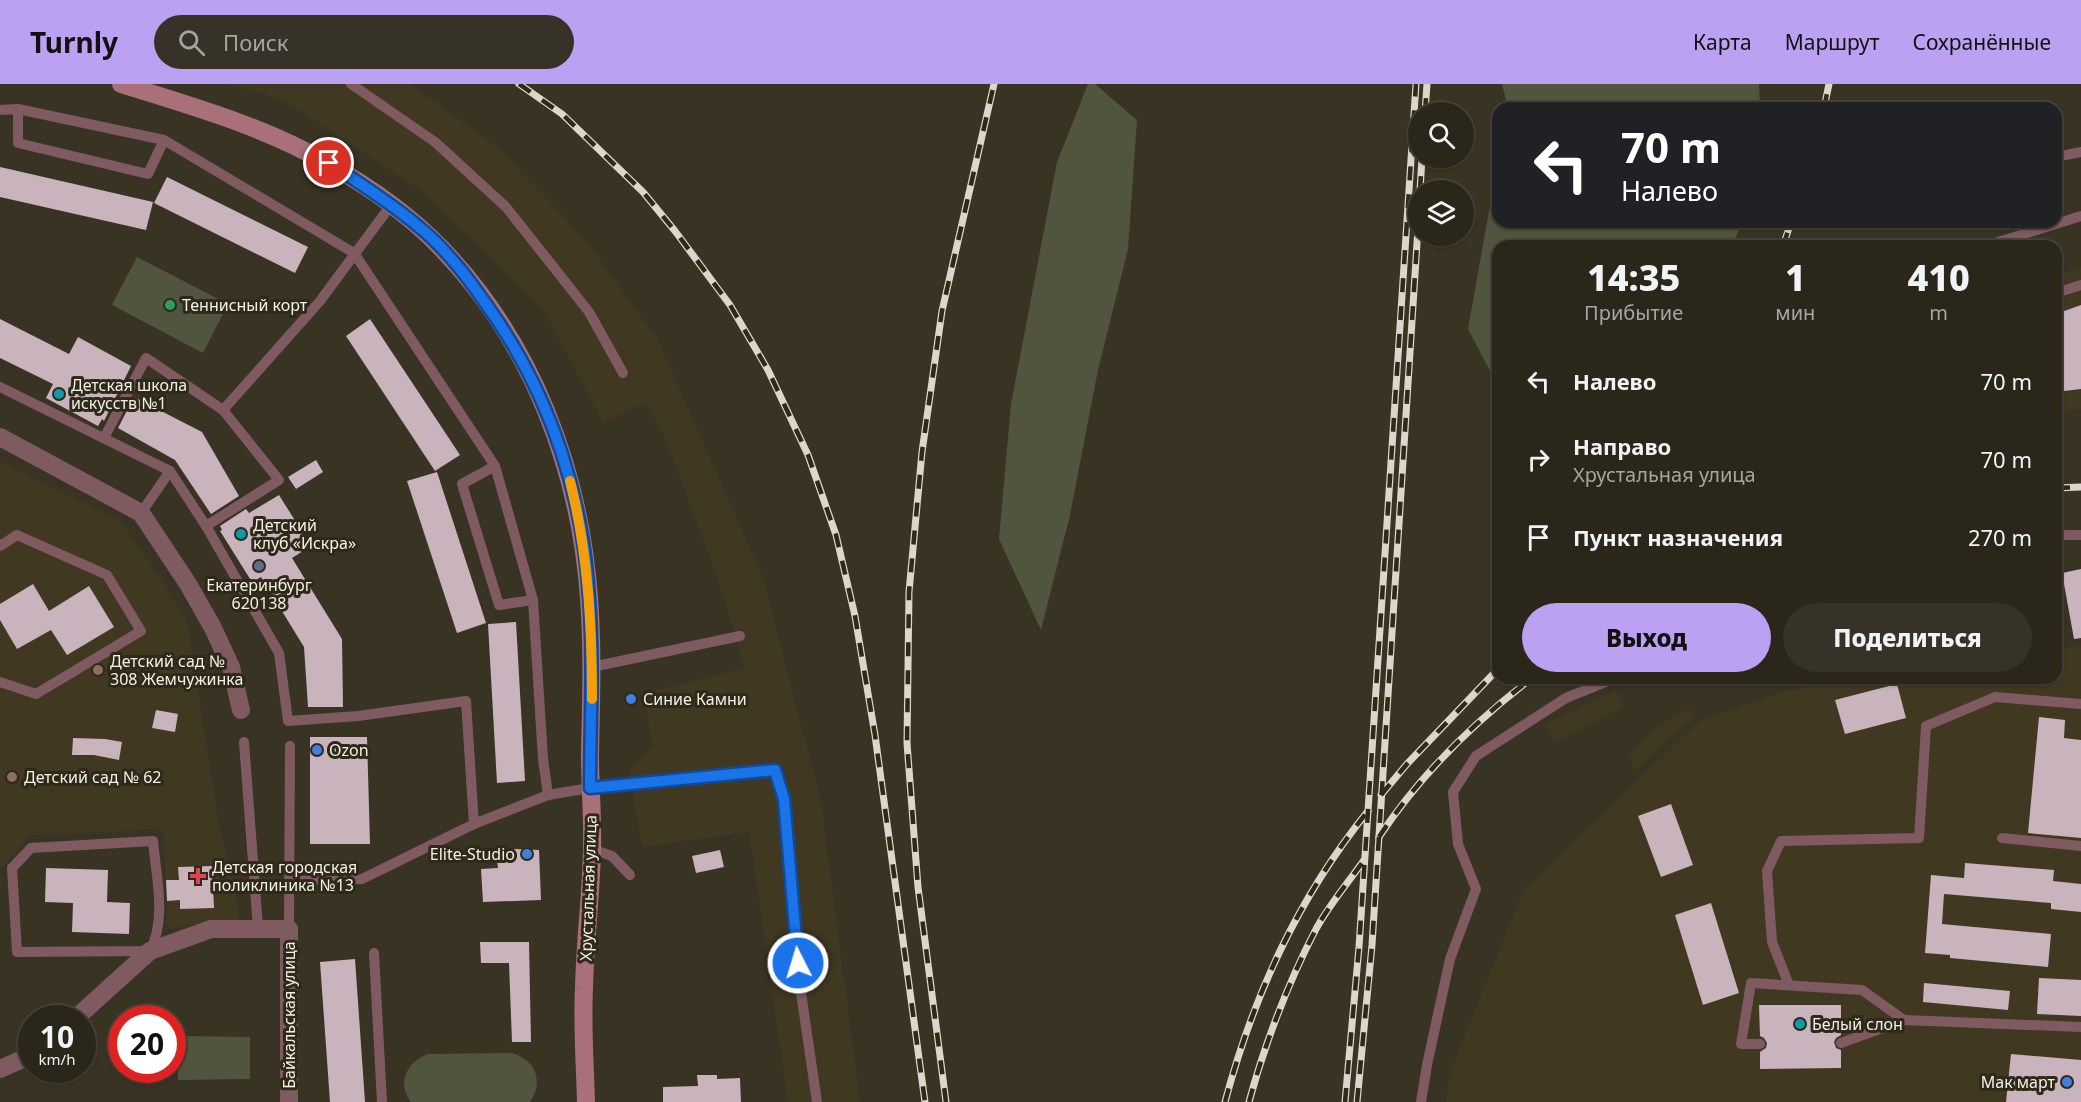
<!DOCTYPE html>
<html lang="ru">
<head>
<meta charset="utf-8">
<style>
	body { margin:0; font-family:"Noto Sans",sans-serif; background:#373227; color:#f1f3f6; height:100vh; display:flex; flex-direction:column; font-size:22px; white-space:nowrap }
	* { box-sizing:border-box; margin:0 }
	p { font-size:20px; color:#a6a5a2 }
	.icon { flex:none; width:33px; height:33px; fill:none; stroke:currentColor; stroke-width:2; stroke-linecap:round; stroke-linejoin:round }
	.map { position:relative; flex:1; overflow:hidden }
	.side { position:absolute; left:1492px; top:156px; width:570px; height:444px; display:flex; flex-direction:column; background:#2b261a; border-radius:18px; box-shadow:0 2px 4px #0004,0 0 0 2px #474339 }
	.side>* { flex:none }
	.guide { position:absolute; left:1492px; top:18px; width:570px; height:126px; border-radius:18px; box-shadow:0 2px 4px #0004,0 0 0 2px #474339; background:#202124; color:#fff; overflow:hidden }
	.controls { position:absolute; left:1408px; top:18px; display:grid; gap:12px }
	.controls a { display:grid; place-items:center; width:66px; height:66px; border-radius:50%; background:#2b261a; box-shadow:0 2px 4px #0004,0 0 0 2px #474339; font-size:30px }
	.speed { position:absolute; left:18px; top:921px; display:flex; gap:12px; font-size:30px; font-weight:700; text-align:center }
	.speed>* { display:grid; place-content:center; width:78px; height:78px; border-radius:50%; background:#2b261a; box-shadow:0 2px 4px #0004,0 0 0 2px #474339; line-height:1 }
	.speed small { font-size:15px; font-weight:400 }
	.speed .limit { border:9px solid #d22; background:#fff; color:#111 }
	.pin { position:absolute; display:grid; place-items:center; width:51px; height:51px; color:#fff; margin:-26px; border:3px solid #fff; border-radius:50%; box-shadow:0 2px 6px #0007 }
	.me { position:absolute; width:66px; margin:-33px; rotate:355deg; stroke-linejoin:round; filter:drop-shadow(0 0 4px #0008) }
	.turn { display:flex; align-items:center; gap:21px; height:126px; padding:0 30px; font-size:27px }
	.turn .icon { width:78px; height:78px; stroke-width:2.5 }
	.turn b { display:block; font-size:42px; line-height:51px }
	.eta { display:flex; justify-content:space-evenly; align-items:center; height:102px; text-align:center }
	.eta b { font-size:36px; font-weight:800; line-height:42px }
	.action { display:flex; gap:12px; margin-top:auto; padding:12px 30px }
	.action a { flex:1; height:69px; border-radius:36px; background:#bca0f2; color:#111; font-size:24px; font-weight:800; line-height:69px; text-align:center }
	.action a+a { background:#373227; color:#f1f3f6 }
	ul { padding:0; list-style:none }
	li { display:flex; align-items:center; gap:18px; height:78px; padding:0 30px }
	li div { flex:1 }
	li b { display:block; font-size:22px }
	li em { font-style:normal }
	header { display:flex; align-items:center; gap:36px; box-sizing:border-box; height:84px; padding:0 30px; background:#bca0f2; color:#111 }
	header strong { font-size:28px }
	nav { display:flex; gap:33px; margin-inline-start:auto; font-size:21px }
	.search { width:420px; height:54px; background:#373227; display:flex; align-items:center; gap:15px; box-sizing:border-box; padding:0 21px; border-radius:33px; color:#a6a5a2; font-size:22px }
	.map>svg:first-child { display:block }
</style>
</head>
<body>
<header>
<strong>Turnly</strong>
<div class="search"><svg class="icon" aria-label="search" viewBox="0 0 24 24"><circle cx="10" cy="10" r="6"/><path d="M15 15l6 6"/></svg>Поиск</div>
<nav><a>Карта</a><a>Маршрут</a><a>Сохранённые</a></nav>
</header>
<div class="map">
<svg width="2081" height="1018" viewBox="0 0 2081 1018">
	<rect width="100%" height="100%" fill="#393323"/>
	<g fill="#413821">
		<polygon points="229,0 410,0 496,62 583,153 658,256 763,494 821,717 860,1018 788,1018 749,748 642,763 629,685 652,662 644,609 745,584 717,492 664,351 645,319 603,338 544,226 424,109 284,16"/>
		<polygon points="2081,183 2081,325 2057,326 2056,192"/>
		<polygon points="0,377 121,437 170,509 188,540 219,742 235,804 239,838 168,844 163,745 31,751 0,786"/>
		<polygon points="2081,562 2081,1018 1446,1018 1449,991 1524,805 1701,636 1787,607 1854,594 2056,594 2057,565"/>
		<polygon points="1615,606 1624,623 1554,659 1545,640"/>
		<polygon points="1690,624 1695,633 1665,657 1637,686 1627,672 1658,642"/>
	</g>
	<g fill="#52553d">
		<polygon points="1088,0 1095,0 1137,36 1128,165 1098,286 1070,431 1041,546 999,455 1011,320 1057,78"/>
		<polygon points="1502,0 1759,0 1760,24 1508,24"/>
		<polygon points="1498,77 1498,138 1742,138 1732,162 1498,162 1498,302 1468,245"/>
		<polygon points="137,173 228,220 203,269 112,221"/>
		<polygon points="178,952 250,953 250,995 178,996"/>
		<path d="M512,969C536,976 544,998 530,1018H411C396,999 407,978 428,970Z"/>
	</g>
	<g fill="#c9b4be">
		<polygon points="0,83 153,118 146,146 0,113"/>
		<polygon points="167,93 308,163 295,189 154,119"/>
		<polygon points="2081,221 2081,305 2056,308 2056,230"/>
		<polygon points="0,235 69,270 78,253 131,282 104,337 102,335 98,342 46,314 53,300 0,274"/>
		<polygon points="370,235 460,371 435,387 346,252"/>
		<polygon points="134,313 202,348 239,412 211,430 175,376 118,344"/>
		<polygon points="316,376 323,388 296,405 288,393"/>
		<polygon points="437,388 486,539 457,549 407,397"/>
		<polygon points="279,411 311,462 292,474 342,555 343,623 308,623 304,563 261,493 252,498 220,447 222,446 220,442 246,425 249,429"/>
		<polygon points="2081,485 2081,554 2074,555 2062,489"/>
		<polygon points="33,500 49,527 89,502 114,543 67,571 51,546 17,565 0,536 0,520"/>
		<polygon points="516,538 525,697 497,699 488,540"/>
		<polygon points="1897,600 1906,634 1845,650 1835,616"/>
		<polygon points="156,626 178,630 175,648 152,644"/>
		<polygon points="2039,633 2065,636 2064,654 2081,656 2081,754 2028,749"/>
		<polygon points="310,653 367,653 370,760 310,760"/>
		<polygon points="73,654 105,655 122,658 119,676 94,671 72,671"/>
		<polygon points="1671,720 1693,781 1661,793 1638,732"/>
		<polygon points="514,765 539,766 541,816 483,818 481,785 498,784 497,776 514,774"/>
		<polygon points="720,766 724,783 696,789 692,772"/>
		<polygon points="1965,779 2054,786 2053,797 2081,800 2081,828 2051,825 2051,819 1944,810 1942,840 2051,850 2048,883 1950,874 1950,871 1925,869 1931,791 1964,794"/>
		<polygon points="212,782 214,824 180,825 180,816 167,817 166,796 179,796 178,783"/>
		<polygon points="46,784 108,786 107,818 130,819 129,850 72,848 73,819 45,818"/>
		<polygon points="1711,819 1739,909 1703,921 1675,831"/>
		<polygon points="480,858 529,858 531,958 512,958 509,879 481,879"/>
		<polygon points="355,875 365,1018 330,1018 320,878"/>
		<polygon points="2039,894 2081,896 2081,932 2037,930"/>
		<polygon points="1924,899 2010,907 2008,926 1923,918"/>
		<polygon points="1759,921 1841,921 1841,951 1836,954 1834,958 1836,964 1841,966 1841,984 1760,985 1760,968 1766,964 1767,959 1764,954 1760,952"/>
		<polygon points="2011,970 2081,976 2081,1018 2006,1018"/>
		<polygon points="697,991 717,991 717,995 740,994 741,1018 663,1018 663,1003 698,1002"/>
	</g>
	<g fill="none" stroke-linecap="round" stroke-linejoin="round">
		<g stroke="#7f5b61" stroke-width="10">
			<polyline points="351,0 435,58 506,123 589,228 623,289"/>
			<polyline points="18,25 18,59 148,90 164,56"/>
			<polyline points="0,26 18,25 164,56 354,169 495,382 533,516 543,675 548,711"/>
			<polyline points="2056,73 2081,68"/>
			<polyline points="1986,162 2081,132"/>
			<polyline points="2056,209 2081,201"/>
			<polyline points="0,303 170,387 206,442 279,569 288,637 358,632 466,617 474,740 548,711 590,704 775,686 784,715 800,902 817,1018"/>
			<polyline points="223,326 320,217 391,121"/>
			<polyline points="104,354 146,274 223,326 279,396 206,442"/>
			<polyline points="495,382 462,400 499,521 533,516"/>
			<polyline points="141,429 170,387"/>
			<polyline points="2056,451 2081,451"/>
			<polyline points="0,462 17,451 107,491 141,547 36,610 0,598"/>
			<polyline points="592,583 740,552"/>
			<polyline points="244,658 258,844"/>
			<polyline points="2002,754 2081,762"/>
			<path d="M153,757C156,792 167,835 150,867L17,868L12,784L31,764Z"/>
			<polyline points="592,765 612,772 630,791"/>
			<polyline points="290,797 362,795 474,740"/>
			<polyline points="289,845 290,662"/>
			<polyline points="374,869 382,1018"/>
			<polyline points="1789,901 1772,858 1767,787 1781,757 1919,754 1926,642 1995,613 2081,620"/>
			<polyline points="1841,959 1904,936 2081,943"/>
			<polyline points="1760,960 1741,960 1751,899 1862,906 1904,936"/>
			<polyline points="1421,1018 1427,981 1450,875 1476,805 1458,760 1453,708 1476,672 1566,614 1615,594"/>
		</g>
		<g stroke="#7f5b61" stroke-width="18">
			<polyline points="0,353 141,429 188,500 213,544 231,583 241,626"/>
			<polyline points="76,934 150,867 211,845 289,845 289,1018"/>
			<polyline points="0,985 32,971"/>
		</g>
		<path stroke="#a9707a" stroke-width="18" d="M121,0C191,22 263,42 327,79C368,102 410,131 443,166C532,259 580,386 589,514C593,566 591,619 590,671C590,703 593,734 592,766C591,812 585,858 584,904C582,942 585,980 586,1018"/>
		<defs>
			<g id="rail">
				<polyline points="519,0 562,30 643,108 675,147 730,221 768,286 808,371 836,451 855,532 875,651 925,1018"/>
				<polyline points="1824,24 1829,0"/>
				<polyline points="1425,28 1427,0"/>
				<polyline points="1420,106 1422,74"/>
				<polyline points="1783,162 1791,138"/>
				<polyline points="2056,404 2081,403"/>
				<polyline points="1381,711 1407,680 1498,585"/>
				<path d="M1379,753C1420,691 1473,639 1532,594"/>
				<polyline points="946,1018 918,803 907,659 909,508 922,368 942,227 994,0"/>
				<path d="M1225,1018C1254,910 1298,814 1368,727"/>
				<path d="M1249,1018C1264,962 1288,899 1315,847C1328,822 1348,799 1364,776"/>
				<polyline points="1345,1018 1359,863 1416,0"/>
				<polyline points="1357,1018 1372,861 1419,128"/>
			</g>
		</defs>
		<use href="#rail" stroke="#dbd7cc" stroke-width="7"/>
		<use href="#rail" stroke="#2f2919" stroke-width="4.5" stroke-dasharray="14" stroke-linecap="butt"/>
	</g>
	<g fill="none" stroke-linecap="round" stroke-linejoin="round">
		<defs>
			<path id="route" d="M329,79C359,99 390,118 418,142C450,168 474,202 497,236C552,318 583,414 589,513C594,577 590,641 590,704L775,686L784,715L798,879"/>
		</defs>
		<use href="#route" stroke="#114b97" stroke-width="15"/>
		<use href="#route" stroke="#1a73e8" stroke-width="10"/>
		<path stroke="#f59e0b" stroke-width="10" d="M570,397C588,468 592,541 592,615"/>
	</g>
	<circle fill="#2e9e5b" stroke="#2f2919" stroke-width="2" cx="170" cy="221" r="6"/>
	<g fill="#0f9aa8" stroke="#2f2919" stroke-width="2">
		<circle cx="59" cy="310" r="6"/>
		<circle cx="241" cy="450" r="6"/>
		<circle cx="1800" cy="940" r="6"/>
	</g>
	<circle fill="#5c6f8a" stroke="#2f2919" stroke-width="2" cx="259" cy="482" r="6"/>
	<g fill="#8d6e63" stroke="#2f2919" stroke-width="2">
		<circle cx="98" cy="586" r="6"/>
		<circle cx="12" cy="693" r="6"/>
	</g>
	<g fill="#3f7fe0" stroke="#2f2919" stroke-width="2">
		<circle cx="631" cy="615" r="6"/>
		<circle cx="317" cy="666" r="6"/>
		<circle cx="527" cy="770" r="6"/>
		<circle cx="2067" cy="998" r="6"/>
	</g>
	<path fill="#e0444e" stroke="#2f2919" stroke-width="2" d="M195 783h6v6h6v6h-6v6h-6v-6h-6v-6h6z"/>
	<g text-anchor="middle" stroke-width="6" stroke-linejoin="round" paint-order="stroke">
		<g font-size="16" fill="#f4f0e6" stroke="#2f2919" text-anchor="start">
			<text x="182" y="227">Теннисный корт</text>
			<text x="71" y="307">Детская школа<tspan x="71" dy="18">искусств №1</tspan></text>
			<text x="253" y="447">Детский<tspan x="253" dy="18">клуб «Искра»</tspan></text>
			<text x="259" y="507" text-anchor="middle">Екатеринбург<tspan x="259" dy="18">620138</tspan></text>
			<text x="110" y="583">Детский сад №<tspan x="110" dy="18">308 Жемчужинка</tspan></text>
			<text x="643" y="621">Синие Камни</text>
			<text x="329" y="672">Ozon</text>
			<text x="24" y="699">Детский сад № 62</text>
			<text x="515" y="776" text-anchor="end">Elite-Studio</text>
			<text x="212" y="789">Детская городская<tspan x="212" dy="18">поликлиника №13</tspan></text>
			<text x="1812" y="946">Белый слон</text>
			<text x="2055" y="1004" text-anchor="end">Мак март</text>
		</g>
		<g font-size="16" fill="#f4f0e6" stroke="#2f2919">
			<text transform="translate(588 804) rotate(-88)" y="6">Хрустальная улица</text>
			<text transform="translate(289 931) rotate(-90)" y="6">Байкальская улица</text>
		</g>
	</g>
</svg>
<div class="controls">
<a><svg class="icon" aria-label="search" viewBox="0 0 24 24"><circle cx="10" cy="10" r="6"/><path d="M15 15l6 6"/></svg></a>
<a><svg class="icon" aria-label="layers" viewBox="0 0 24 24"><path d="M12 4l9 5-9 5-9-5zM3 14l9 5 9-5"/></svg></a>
</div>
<div class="speed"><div>10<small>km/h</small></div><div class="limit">20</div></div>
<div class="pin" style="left:329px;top:79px;background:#d93025"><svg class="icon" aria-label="arrive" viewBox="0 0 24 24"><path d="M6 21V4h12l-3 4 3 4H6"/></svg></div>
<svg class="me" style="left:798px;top:879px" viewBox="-20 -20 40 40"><circle r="17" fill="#1a73e8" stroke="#fff" stroke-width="3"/><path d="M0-11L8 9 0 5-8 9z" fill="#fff"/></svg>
<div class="guide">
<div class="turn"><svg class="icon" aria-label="left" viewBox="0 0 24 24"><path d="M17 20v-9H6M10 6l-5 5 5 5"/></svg><div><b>70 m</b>Налево</div></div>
</div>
<section class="side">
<div class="eta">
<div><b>14:35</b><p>Прибытие</p></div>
<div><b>1</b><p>мин</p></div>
<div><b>410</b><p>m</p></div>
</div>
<ul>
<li><svg class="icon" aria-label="left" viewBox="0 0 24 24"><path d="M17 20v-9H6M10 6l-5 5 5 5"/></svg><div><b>Налево</b></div><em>70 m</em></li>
<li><svg class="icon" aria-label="right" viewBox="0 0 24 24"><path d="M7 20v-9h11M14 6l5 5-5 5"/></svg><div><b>Направо</b><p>Хрустальная улица</p></div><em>70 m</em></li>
<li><svg class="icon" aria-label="arrive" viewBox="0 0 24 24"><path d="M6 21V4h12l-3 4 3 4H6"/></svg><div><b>Пункт назначения</b></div><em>270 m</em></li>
</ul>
<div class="action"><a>Выход</a><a>Поделиться</a></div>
</section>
</div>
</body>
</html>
